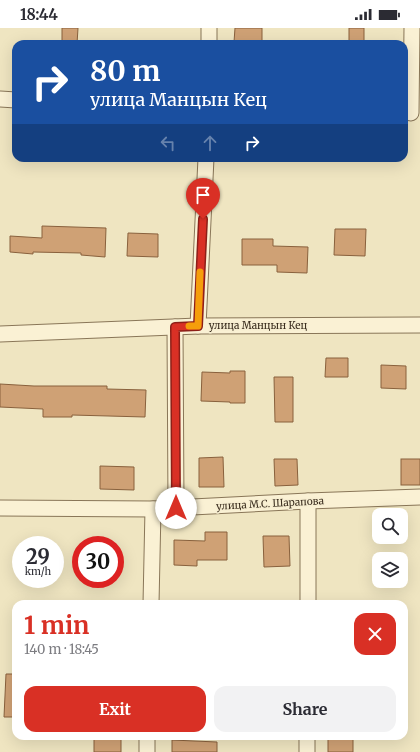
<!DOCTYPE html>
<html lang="en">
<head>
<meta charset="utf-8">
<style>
	body { margin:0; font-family:Merriweather,serif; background:#f2f2f3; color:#2b2b33; height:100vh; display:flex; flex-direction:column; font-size:15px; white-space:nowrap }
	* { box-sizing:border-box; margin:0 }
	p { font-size:13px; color:#7c7c81 }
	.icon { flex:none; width:22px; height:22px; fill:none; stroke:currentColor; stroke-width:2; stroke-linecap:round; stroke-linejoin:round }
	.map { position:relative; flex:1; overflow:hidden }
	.details { position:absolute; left:12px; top:572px; width:396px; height:140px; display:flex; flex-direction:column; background:#fff; border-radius:12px; box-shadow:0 4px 16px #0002 }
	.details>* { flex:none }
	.guide { position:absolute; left:12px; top:12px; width:396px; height:122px; border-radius:12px; box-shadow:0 4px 16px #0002; background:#1a4fa0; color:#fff; overflow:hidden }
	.controls { position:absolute; left:372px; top:480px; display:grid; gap:8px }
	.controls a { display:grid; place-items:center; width:36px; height:36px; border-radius:8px; background:#fff; box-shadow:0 4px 16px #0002; font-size:20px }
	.speed { position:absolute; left:12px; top:508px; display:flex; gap:8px; font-size:20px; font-weight:700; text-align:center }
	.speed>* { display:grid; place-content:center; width:52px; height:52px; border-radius:50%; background:#fff; box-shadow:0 4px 16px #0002; line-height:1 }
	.speed small { font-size:10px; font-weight:400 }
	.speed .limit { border:6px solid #d22; background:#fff; color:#111 }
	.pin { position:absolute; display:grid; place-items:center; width:34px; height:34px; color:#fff; margin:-41px -17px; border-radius:50% 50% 50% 0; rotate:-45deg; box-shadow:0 0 4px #0007 }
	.pin .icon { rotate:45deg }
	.me { position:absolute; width:44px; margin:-22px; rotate:0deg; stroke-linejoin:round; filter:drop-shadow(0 0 3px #0008) }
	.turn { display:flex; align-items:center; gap:14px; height:84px; padding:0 12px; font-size:18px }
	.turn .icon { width:52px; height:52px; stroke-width:2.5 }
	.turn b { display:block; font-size:28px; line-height:34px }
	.lanes { display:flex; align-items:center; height:38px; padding:0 12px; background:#0003; justify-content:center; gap:20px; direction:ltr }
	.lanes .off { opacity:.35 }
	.round { display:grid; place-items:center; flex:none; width:42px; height:42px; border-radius:12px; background:#f2f2f3 }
	.head { display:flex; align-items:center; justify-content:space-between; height:68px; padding:0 12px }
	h1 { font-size:24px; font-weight:700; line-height:30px; color:#d93025 }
	.button { display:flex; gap:8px; margin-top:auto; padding:8px 12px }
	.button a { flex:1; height:46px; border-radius:12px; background:#d93025; color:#fff; font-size:16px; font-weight:700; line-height:46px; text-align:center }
	.button a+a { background:#f2f2f3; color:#2b2b33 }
	.status { display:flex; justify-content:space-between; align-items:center; height:28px; padding:0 20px; background:#fff; direction:ltr }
	.status svg { height:11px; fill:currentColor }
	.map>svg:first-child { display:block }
</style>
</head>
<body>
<div class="status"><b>18:44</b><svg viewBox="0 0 49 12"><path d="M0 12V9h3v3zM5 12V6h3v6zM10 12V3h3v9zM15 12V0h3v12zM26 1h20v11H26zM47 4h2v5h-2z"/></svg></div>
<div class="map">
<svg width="420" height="724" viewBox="0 0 420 724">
	<rect width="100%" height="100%" fill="#efe5c1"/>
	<g fill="#cfa175" stroke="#89613d">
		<polygon points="62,0 78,0 77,16 62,16"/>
		<polygon points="235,0 262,0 262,15 234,14"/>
		<rect x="349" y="0" width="15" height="16"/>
		<polygon points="42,198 106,200 105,229 81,227 81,225 33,224 33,226 10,224 10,208 42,210"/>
		<polygon points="335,201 366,201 365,228 334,227"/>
		<polygon points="128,205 158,206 158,229 127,228"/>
		<polygon points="242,211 273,211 273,218 308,219 307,245 277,244 277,237 242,237"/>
		<polygon points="326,330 348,330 348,349 325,349"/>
		<polygon points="381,337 406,338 406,361 381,360"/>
		<polygon points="230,343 245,343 245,375 230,375 230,374 201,373 202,344 230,345"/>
		<polygon points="274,349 293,349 293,394 275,394"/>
		<polygon points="0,356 34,358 107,358 107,361 146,362 145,389 72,387 72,389 43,389 43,381 0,379"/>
		<polygon points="223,429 224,459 199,459 199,430"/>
		<polygon points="274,431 297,431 298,457 275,458"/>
		<rect x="401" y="431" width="19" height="26"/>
		<polygon points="100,438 134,439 134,462 100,461"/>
		<polygon points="205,504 227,504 227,532 197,532 197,538 174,537 174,512 205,513"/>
		<polygon points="263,508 289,508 290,538 264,539"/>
		<polygon points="6,646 16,646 16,689 4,689"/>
		<rect x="328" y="708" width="25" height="16"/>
		<polygon points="94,710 121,711 121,724 94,724"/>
		<polygon points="172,712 217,714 217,724 172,724"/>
	</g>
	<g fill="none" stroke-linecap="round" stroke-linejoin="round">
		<defs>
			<g id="minor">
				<polyline points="209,16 209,0"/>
				<polyline points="0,71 16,72"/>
				<polyline points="411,85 412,0"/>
				<polyline points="198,298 206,130"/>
				<polyline points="175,299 176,480"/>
				<polyline points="0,306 198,298 420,297"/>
				<polyline points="0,480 153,481 308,473 420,469"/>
				<polyline points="151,576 153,481"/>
				<polyline points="308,576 308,473"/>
				<polyline points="147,724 147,708"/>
				<polyline points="307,724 307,708"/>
			</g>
		</defs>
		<use href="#minor" stroke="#897658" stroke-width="17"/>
		<use href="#minor" stroke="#faf1d4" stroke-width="15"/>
	</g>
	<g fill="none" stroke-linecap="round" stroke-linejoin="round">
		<defs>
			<polyline id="route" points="176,480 175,299 198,298 203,191"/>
		</defs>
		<use href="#route" stroke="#8d1f18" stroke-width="10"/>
		<use href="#route" stroke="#d93025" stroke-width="7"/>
		<polyline stroke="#f59e0b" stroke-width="7" points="189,298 198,298 200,244"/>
	</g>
	<g text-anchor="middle" stroke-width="3" stroke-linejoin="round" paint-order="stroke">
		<g font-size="10" fill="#392c1d" stroke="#f7eed1">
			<text x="258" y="301">улица Манцын Кец</text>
			<text transform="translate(270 475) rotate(-3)" y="4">улица М.С. Шарапова</text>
		</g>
	</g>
</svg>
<div class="controls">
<a><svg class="icon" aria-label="search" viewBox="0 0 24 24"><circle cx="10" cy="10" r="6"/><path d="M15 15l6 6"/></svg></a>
<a><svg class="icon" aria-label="layers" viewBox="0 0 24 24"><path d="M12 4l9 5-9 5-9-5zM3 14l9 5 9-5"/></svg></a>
</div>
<div class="speed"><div>29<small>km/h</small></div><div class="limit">30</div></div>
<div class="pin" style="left:203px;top:191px;background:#d93025"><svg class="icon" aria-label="arrive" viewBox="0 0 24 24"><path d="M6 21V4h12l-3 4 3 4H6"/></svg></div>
<svg class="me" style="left:176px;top:480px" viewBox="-20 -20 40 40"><circle r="19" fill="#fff"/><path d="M0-13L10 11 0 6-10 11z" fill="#d93025"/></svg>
<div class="guide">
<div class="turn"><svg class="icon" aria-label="right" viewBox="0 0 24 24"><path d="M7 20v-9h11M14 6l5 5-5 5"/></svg><div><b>80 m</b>улица Манцын Кец</div></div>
<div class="lanes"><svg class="icon off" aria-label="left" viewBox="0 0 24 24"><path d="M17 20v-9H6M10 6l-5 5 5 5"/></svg><svg class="icon off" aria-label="ahead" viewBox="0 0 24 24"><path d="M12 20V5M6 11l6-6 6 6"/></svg><svg class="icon" aria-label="right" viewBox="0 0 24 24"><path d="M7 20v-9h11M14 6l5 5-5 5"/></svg></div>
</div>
<section class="details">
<div class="head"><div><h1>1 min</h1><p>140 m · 18:45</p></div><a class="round" style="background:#d93025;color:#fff"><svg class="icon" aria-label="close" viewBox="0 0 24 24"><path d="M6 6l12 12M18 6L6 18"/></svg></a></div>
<div class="button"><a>Exit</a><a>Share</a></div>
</section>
</div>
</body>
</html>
